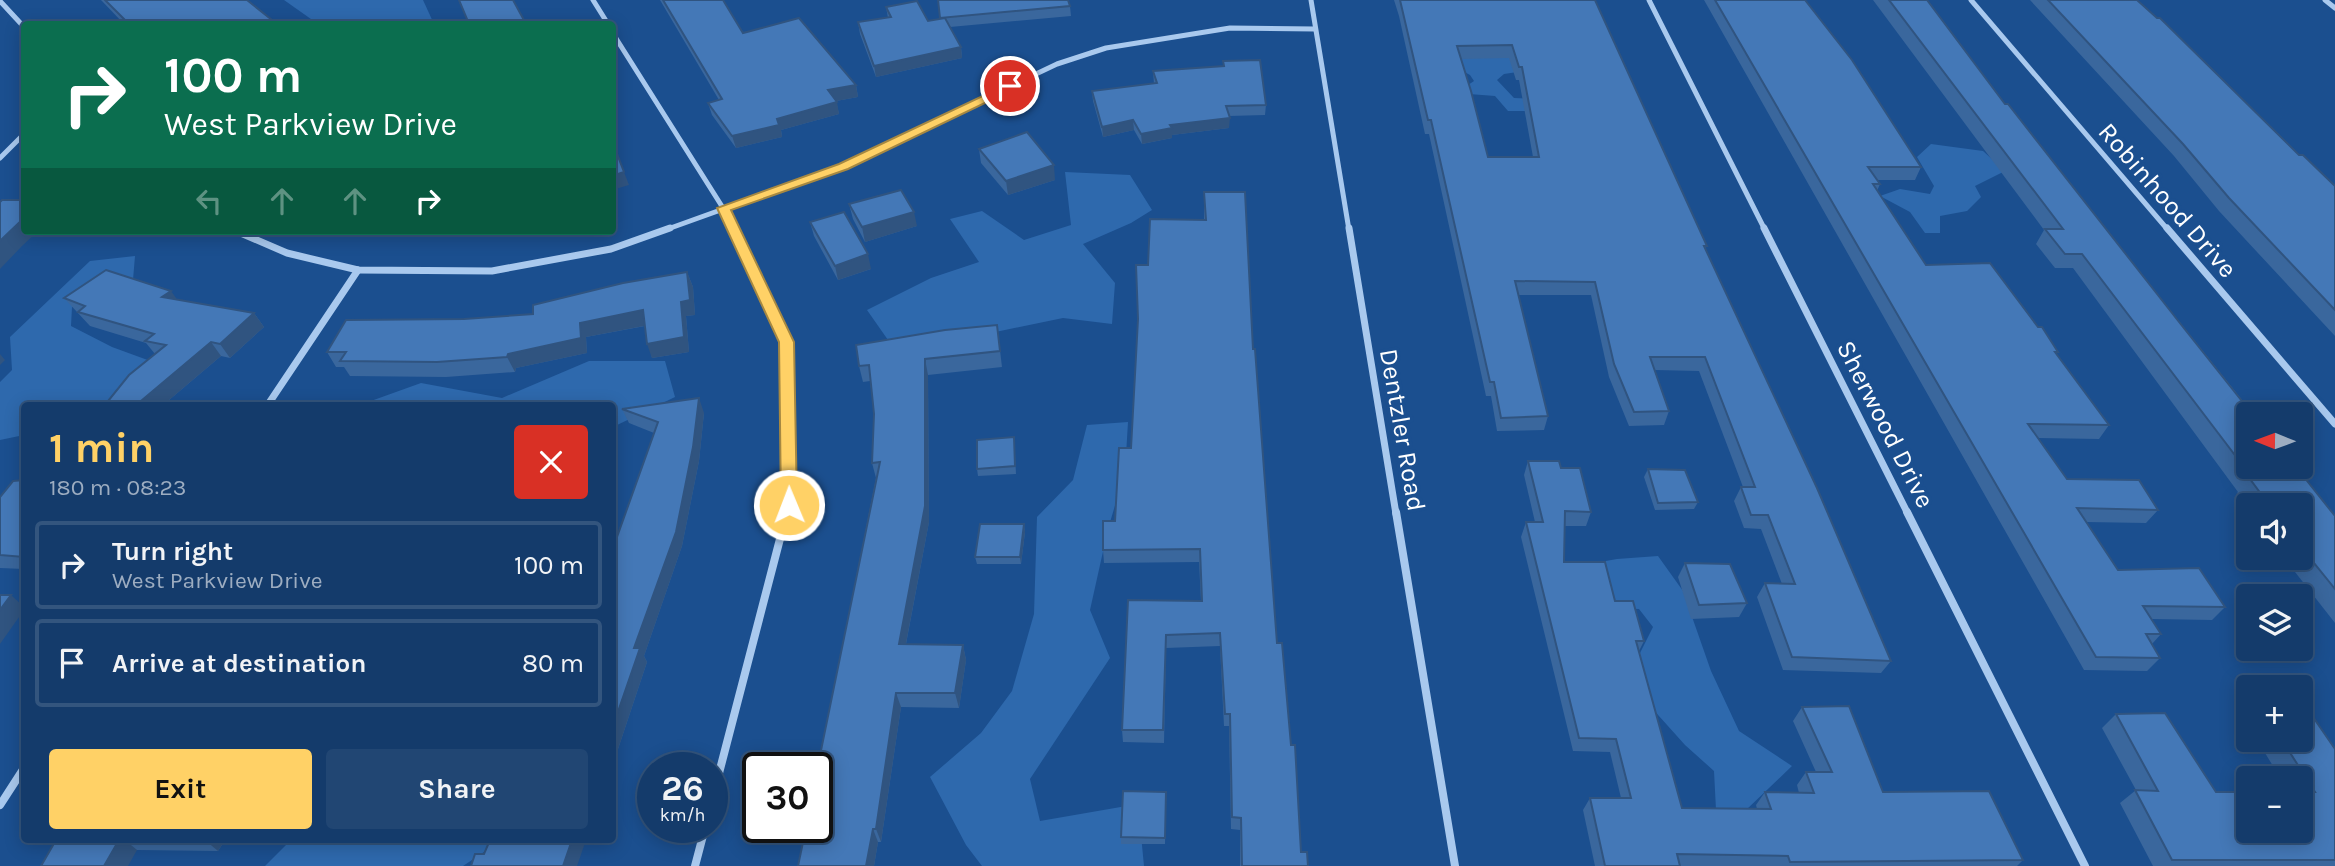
<!DOCTYPE html>
<html lang="en">
<head>
<meta charset="utf-8">
<style>
	body { margin:0; font-family:Karla,sans-serif; background:#214673; color:#f1f3f6; height:100vh; display:flex; flex-direction:column; font-size:26px; white-space:nowrap }
	* { box-sizing:border-box; margin:0 }
	p { font-size:23px; color:#9dadc1 }
	.icon { flex:none; width:38px; height:38px; fill:none; stroke:currentColor; stroke-width:2; stroke-linecap:round; stroke-linejoin:round }
	.map { position:relative; flex:1; overflow:hidden }
	.details { position:absolute; left:21px; top:402px; width:595px; height:441px; display:flex; flex-direction:column; background:#143b6b; border-radius:7px; box-shadow:0 4px 18px #0003,0 0 0 2px #33557e }
	.details>* { flex:none }
	.banner { position:absolute; left:21px; top:21px; width:595px; height:214px; border-radius:7px; box-shadow:0 4px 18px #0003,0 0 0 2px #33557e; background:#0b6e4f; color:#fff; overflow:hidden }
	.needle { width:46px; rotate:271deg }
	.controls { position:absolute; left:2236px; top:402px; display:grid; gap:14px }
	.controls a { display:grid; place-items:center; width:77px; height:77px; border-radius:7px; background:#143b6b; box-shadow:0 4px 18px #0003,0 0 0 2px #33557e; font-size:35px }
	.speed { position:absolute; left:637px; top:752px; display:flex; gap:14px; font-size:35px; font-weight:700; text-align:center }
	.speed>* { display:grid; place-content:center; width:91px; height:91px; border-radius:50%; background:#143b6b; box-shadow:0 4px 18px #0003,0 0 0 2px #33557e; line-height:1 }
	.speed small { font-size:18px; font-weight:400 }
	.speed .limit { border:4px solid #111; border-radius:10px; background:#fff; color:#111 }
	.pin { position:absolute; display:grid; place-items:center; width:60px; height:60px; color:#fff; margin:-30px; border:4px solid #fff; border-radius:50%; box-shadow:0 2px 7px #0007 }
	.me { position:absolute; width:77px; margin:-38px; rotate:359deg; stroke-linejoin:round; filter:drop-shadow(0 0 5px #0008) }
	.turn { display:flex; align-items:center; gap:24px; height:147px; padding:0 28px; font-size:32px }
	.turn .icon { width:91px; height:91px; stroke-width:2.5 }
	.turn b { display:block; font-size:49px; line-height:60px }
	.lanes { display:flex; align-items:center; height:66px; padding:0 28px; background:#0003; justify-content:center; gap:35px; direction:ltr }
	.lanes .off { opacity:.35 }
	.round { display:grid; place-items:center; flex:none; width:74px; height:74px; border-radius:7px; background:#214673 }
	.headline { display:flex; align-items:center; justify-content:space-between; height:119px; padding:0 28px }
	h1 { font-size:42px; font-weight:700; line-height:52px; color:#ffd166 }
	.cta { display:flex; gap:14px; margin-top:auto; padding:14px 28px }
	.cta a { flex:1; height:80px; border-radius:7px; background:#ffd166; color:#111; font-size:28px; font-weight:700; line-height:80px; text-align:center }
	.cta a+a { background:#214673; color:#f1f3f6 }
	ul { padding:0; list-style:none }
	li { display:flex; align-items:center; gap:21px; height:88px; margin:0 14px 10px; padding:0 14px; border:4px solid #33557e; border-radius:7px }
	li div { flex:1 }
	li b { display:block; font-size:26px }
	li em { font-style:normal }
	.map>svg:first-child { display:block }
</style>
</head>
<body>
<div class="map">
<svg width="2335" height="866" viewBox="0 0 2335 866">
	<rect width="100%" height="100%" fill="#1b4f8f"/>
	<g fill="#2e69ad">
		<polygon points="284,0 423,0 434,24 318,24"/>
		<polygon points="1506,39 1524,71 1504,74 1497,80 1514,98 1576,100 1585,111 1508,111 1495,96 1469,94 1465,87 1474,81 1470,75 1457,68 1457,57"/>
		<polygon points="1931,144 1983,151 2005,171 1975,186 1981,197 1967,211 1940,216 1940,233 1925,233 1910,212 1880,196 1900,189 1930,194 1934,186 1917,157"/>
		<polygon points="1065,172 1130,175 1152,210 1131,223 1083,244 1115,283 1112,324 1063,318 981,335 888,340 867,310 931,278 979,262 950,219 982,211 1024,240 1071,225"/>
		<polygon points="135,256 133,280 72,307 71,326 112,347 164,366 130,406 24,406 24,435 0,440 0,382 12,370 10,337 90,261"/>
		<polygon points="589,361 665,361 675,397 613,427 612,406 357,406 421,383 502,398"/>
		<polygon points="1128,422 1125,472 1108,529 1090,610 1110,658 1030,779 1040,821 1138,804 1144,866 982,866 966,845 930,777 981,733 1012,691 1034,614 1037,517 1073,480 1087,425"/>
		<polygon points="1658,556 1683,591 1711,671 1739,731 1792,766 1746,810 1716,810 1714,771 1685,745 1650,706 1638,657 1653,627 1639,609 1581,607 1572,567 1617,559"/>
		<polygon points="291,840 502,840 463,866 265,866"/>
	</g>
	<g fill="none" stroke-linecap="round" stroke-linejoin="round">
		<g stroke="#a9c9ee" stroke-width="5">
			<polyline points="593,0 608,24"/>
			<polyline points="1311,0 1349,230"/>
			<polyline points="1649,0 1765,230"/>
			<polyline points="1971,0 2168,230"/>
			<polyline points="2325,0 2335,8"/>
			<polyline points="0,1 24,27"/>
			<polyline points="612,32 723,208 733,230"/>
			<polyline points="0,158 24,134"/>
			<polyline points="665,230 843,166 1057,64 1106,48 1230,28 1315,29"/>
		</g>
		<g stroke="#a9c9ee" stroke-width="7">
			<polyline points="732,228 787,342 789,504 786,514"/>
			<polyline points="1349,228 1396,514"/>
			<polyline points="1764,228 1908,514"/>
			<polyline points="2167,228 2335,424"/>
			<polyline points="236,231 287,253 358,270 492,271 611,249 670,228"/>
			<polyline points="267,406 358,270"/>
		</g>
		<g stroke="#a9c9ee" stroke-width="8">
			<polyline points="1396,512 1455,866"/>
			<polyline points="1907,512 2085,866"/>
			<polyline points="712,800 787,512"/>
			<polyline points="0,805 24,768"/>
			<polyline points="695,866 705,828"/>
		</g>
	</g>
	<g fill="#3a679d" fill-rule="evenodd">
		<polygon points="101,0 247,0 277,24 124,24"/>
		<polygon points="660,0 723,0 743,33 856,85 858,97 836,101 839,114 781,130 782,137 736,148 712,115 708,103 719,100"/>
		<polygon points="938,0 1070,6 1071,16 950,27 961,47 962,58 876,77 860,34 858,22 888,18 886,7 928,21 940,19"/>
		<path d="M1394,0H1595L1707,246L1705,249L1891,661L1881,673L1783,670L1757,597L1765,583L1782,584L1761,529L1744,528L1734,501L1741,487H1743L1699,371L1655,370L1669,411L1664,425L1629,426L1609,377L1591,295H1518L1548,416L1544,430L1497,431L1491,396H1486L1429,134H1425L1399,16ZM1509,58L1516,80H1519L1533,157H1488L1461,59Z"/>
		<polygon points="1704,0 1805,0 1921,167 1915,180 1877,180 1880,184 1877,191 1926,265 2038,327 2058,352 2056,354 2109,425 2099,439 2038,438 2067,479 2158,510 2146,523 2086,522 2118,570 2225,607 2212,620 2152,619 2161,634 2152,644 2160,658 2147,671 2084,670"/>
		<polygon points="1873,0 1927,0 2005,104 2335,516 2335,623 2284,558 2301,558 2301,506 2249,506 2249,543 2234,522 2247,508 2237,493 2238,492 2073,268 2055,268 2036,244 2044,230"/>
		<polygon points="2030,0 2137,0 2299,155 2335,186 2335,336 2219,211 2174,156"/>
		<polygon points="1223,61 1266,105 1265,115 1229,116 1229,128 1172,135 1172,138 1142,144 1134,130 1103,137 1093,101 1092,91 1154,84 1153,71 1223,66"/>
		<polygon points="979,149 1055,180 1008,195 981,163"/>
		<polygon points="1204,192 1253,349 1277,643 1301,852 1308,866 1240,866 1240,830 1231,829 1229,726 1224,726 1220,646 1166,648 1164,743 1123,742 1122,730 1128,600 1201,601 1199,562 1104,563 1103,550 1115,521 1131,448 1138,321 1148,265 1204,220"/>
		<polygon points="849,204 917,226 865,242 853,219"/>
		<polygon points="810,222 871,269 838,280 814,236"/>
		<polygon points="687,272 693,287 695,315 686,316 689,352 652,358 645,326 586,337 587,353 516,368 515,372 446,377 350,376 344,367 336,367 327,352 464,319 533,314"/>
		<polygon points="64,298 177,300 254,313 264,327 230,358 221,356 162,406 104,406 155,354 146,343 90,326"/>
		<polygon points="997,325 1002,367 928,375 929,522 906,644 963,645 966,660 959,708 901,707 881,842 878,842 874,866 798,866 876,478 872,463 874,414 870,381 863,382 859,366"/>
		<polygon points="622,409 704,413 699,461 682,546 644,656 647,662 612,767 654,433 629,423"/>
		<polygon points="1014,437 1016,474 978,476 977,469"/>
		<polygon points="1528,461 1561,468 1591,512 1586,526 1564,526 1564,562 1615,601 1644,641 1639,651 1682,808 1757,809 1756,805 1765,792 1799,793 1797,785 1806,772 1816,772 1793,721 1802,707 1883,792 2023,860 2017,866 1595,866 1583,810 1590,798 1621,798 1610,752 1573,751 1521,537 1526,522 1535,522 1524,475"/>
		<polygon points="1648,469 1698,502 1694,509 1655,510 1644,477"/>
		<polygon points="24,480 24,569 0,568 0,497"/>
		<polygon points="1024,524 1025,532 1021,564 977,564 975,557"/>
		<polygon points="1685,563 1747,603 1739,617 1691,619 1678,577"/>
		<polygon points="2249,706 2249,727 2240,714"/>
		<polygon points="2116,714 2216,792 2301,831 2301,779 2281,779 2257,740 2301,740 2335,749 2335,866 2153,866 2120,803 2136,790 2102,728"/>
		<polygon points="1166,792 1165,844 1121,844 1121,837"/>
		<polygon points="56,840 225,840 218,851 137,850"/>
	</g>
	<g fill="#305480">
		<polygon points="961,47 962,58 876,77 874,66"/>
		<polygon points="856,85 858,97 831,102 828,90"/>
		<polygon points="837,102 839,114 781,130 782,137 736,148 732,136 777,119"/>
		<polygon points="1230,118 1229,128 1172,135 1172,138 1142,144 1141,134 1170,125"/>
		<polygon points="1133,120 1134,130 1103,137 1102,127"/>
		<polygon points="1054,165 1055,180 1008,195 1006,181"/>
		<polygon points="624,172 629,185 612,190 612,176"/>
		<polygon points="914,212 917,226 865,242 862,227"/>
		<polygon points="24,218 24,231 38,231 22,246 0,269 0,241"/>
		<polygon points="868,254 871,269 838,280 835,266"/>
		<polygon points="687,272 693,287 695,315 686,316 689,352 652,358 647,344"/>
		<polygon points="171,291 181,305 162,297"/>
		<polygon points="643,310 649,325 586,337 587,353 516,368 515,372 507,357 508,354 580,323"/>
		<polygon points="254,313 264,327 230,358 220,344"/>
		<polygon points="211,342 221,356 162,406 135,406"/>
		<polygon points="0,354 5,360 0,365"/>
		<polygon points="925,359 928,375 929,522 903,659 899,644"/>
		<polygon points="699,398 704,413 699,461 682,546 644,656 647,662 612,767 612,729"/>
		<polygon points="1024,524 1025,532 1021,564 1020,557"/>
		<polygon points="11,595 24,607 24,610 0,644 0,610"/>
		<polygon points="963,645 966,660 959,708 955,693"/>
		<polygon points="896,693 901,707 881,842 876,829"/>
		<polygon points="873,829 878,842 874,866 866,866"/>
		<polygon points="119,840 125,840 137,850 128,866 104,866"/>
		<polygon points="205,840 225,840 218,851"/>
		<polygon points="572,840 582,840 585,843 577,866 563,866"/>
	</g>
	<g fill="#4478b7" stroke="#305480" stroke-width="2" fill-rule="evenodd">
		<polygon points="105,0 247,0 277,24 129,24"/>
		<polygon points="459,0 513,0 525,22 528,22 529,24 469,24"/>
		<polygon points="663,0 723,0 743,33 799,18 856,85 828,90 837,102 777,119 779,125 732,136 708,103 722,99"/>
		<polygon points="938,0 1068,0 1070,6 940,18"/>
		<path d="M1400,0H1595L1707,246H1704L1817,488L1891,661L1792,657L1765,583L1795,584L1768,515H1751L1741,487H1755L1705,357H1650L1669,411L1634,412L1614,364L1595,282L1515,281L1548,416L1501,418L1494,382H1490L1431,120H1428ZM1512,45L1519,67H1522L1539,157H1488L1471,91L1457,46Z"/>
		<polygon points="1715,0 1805,0 1852,60 1921,167 1868,167 1880,184 1873,184 1926,265 1990,263 2038,327 2042,327 2058,352 2055,352 2109,425 2028,424 2067,479 2139,480 2158,510 2077,508 2118,570 2199,568 2225,607 2143,606 2161,634 2146,634 2160,658 2096,657"/>
		<polygon points="1889,0 1927,0 2005,104 2008,104 2183,327 2253,415 2249,415 2249,467 2296,467 2335,516 2335,589 2301,547 2301,506 2270,506 2250,479 2253,479 2082,254 2065,254 2045,229 2063,229"/>
		<polygon points="2048,0 2137,0 2157,18 2160,18 2299,155 2303,155 2335,186 2335,310 2229,198 2183,144"/>
		<polygon points="917,1 928,21 945,18 961,47 874,66 858,22 891,17 886,7"/>
		<polygon points="1260,60 1266,105 1226,106 1230,118 1170,125 1172,128 1141,134 1133,120 1102,127 1092,91 1157,83 1153,71 1224,66 1223,61"/>
		<polygon points="1027,132 1054,165 1006,181 979,149"/>
		<polygon points="612,141 624,172 612,176"/>
		<polygon points="901,190 914,212 862,227 849,204"/>
		<polygon points="1204,192 1245,192 1253,349 1255,349 1277,643 1282,643 1291,745 1295,745 1301,852 1307,852 1308,866 1242,866 1241,818 1232,817 1230,714 1225,714 1220,633 1166,635 1163,730 1122,730 1128,600 1202,601 1200,549 1103,550 1103,521 1115,521 1119,448 1131,448 1138,319 1136,265 1148,265 1150,219 1206,220"/>
		<polygon points="2,200 24,200 24,218 0,241 0,202"/>
		<polygon points="844,212 868,254 835,266 810,222"/>
		<polygon points="106,270 171,291 162,297 254,313 220,344 211,342 135,406 104,406 129,375 166,345 145,341 154,334 78,312 85,306 64,298"/>
		<polygon points="687,272 690,300 681,302 684,337 647,344 643,310 580,323 581,338 508,354 507,357 437,362 340,361 346,352 327,352 346,320 464,319 533,314 533,305 623,283"/>
		<polygon points="997,325 1000,351 925,359 925,506 899,644 963,645 955,693 896,693 876,829 873,829 866,866 798,866 806,828 817,828 817,770 880,462 872,463 874,414 869,365 859,366 856,345 945,330"/>
		<polygon points="699,398 693,447 676,532 634,648 640,648 612,729 612,551 658,422 622,409"/>
		<polygon points="1014,437 1015,466 977,469 977,440"/>
		<polygon points="1528,461 1559,461 1561,468 1580,468 1591,512 1565,511 1564,562 1605,562 1615,601 1633,601 1644,641 1636,641 1682,808 1771,809 1765,792 1814,793 1806,772 1832,772 1802,707 1849,706 1883,792 1989,791 2023,860 1790,862 1788,856 1677,854 1680,866 1605,866 1590,798 1631,798 1616,739 1579,738 1526,522 1543,522"/>
		<polygon points="1648,469 1685,470 1698,502 1658,503"/>
		<polygon points="24,480 24,557 0,555 0,497 13,481"/>
		<polygon points="980,524 1024,524 1020,557 975,557"/>
		<polygon points="1685,563 1730,564 1747,603 1699,605"/>
		<polygon points="0,595 11,595 0,610"/>
		<polygon points="2301,701 2302,701 2335,749 2335,860 2172,860 2135,790 2158,791 2116,714 2165,713 2216,792 2249,792 2249,831 2301,831 2301,792 2315,792 2282,740 2301,740"/>
		<polygon points="1123,791 1166,792 1165,838 1121,837"/>
		<polygon points="56,840 119,840 104,866 41,866"/>
		<polygon points="490,840 572,840 563,866 471,866 475,854 484,854"/>
	</g>
	<polygon fill="#ffd166" stroke="#a68842" stroke-width="2" points="1010,83 1016,86 1014,89 848,169 731,210 794,342 797,505 795,509 783,509 781,505 779,342 717,208 839,164"/>
	<g text-anchor="middle" stroke-width="7" stroke-linejoin="round" paint-order="stroke">
		<g font-size="26" fill="#fff" stroke="#1b4f8f">
			<text transform="translate(2168 200) rotate(49)" y="9">Robinhood Drive</text>
			<text transform="translate(1886 424) rotate(63)" y="9">Sherwood Drive</text>
			<text transform="translate(1403 430) rotate(80)" y="9">Dentzler Road</text>
		</g>
	</g>
</svg>
<div class="controls">
<a><svg class="needle" viewBox="-14 -14 28 28"><path d="M0-13l5 13h-10z" fill="#e53935"/><path d="M0 13l5-13h-10z" fill="#9dadc1"/></svg></a>
<a><svg class="icon" aria-label="sound" viewBox="0 0 24 24"><path d="M4 9h4l5-4v14l-5-4H4zM17 9q2 3 0 6"/></svg></a>
<a><svg class="icon" aria-label="layers" viewBox="0 0 24 24"><path d="M12 4l9 5-9 5-9-5zM3 14l9 5 9-5"/></svg></a>
<a>+</a>
<a>−</a>
</div>
<div class="speed"><div>26<small>km/h</small></div><div class="limit">30</div></div>
<div class="pin" style="left:1010px;top:86px;background:#d93025"><svg class="icon" aria-label="arrive" viewBox="0 0 24 24"><path d="M6 21V4h12l-3 4 3 4H6"/></svg></div>
<svg class="me" style="left:789px;top:505px" viewBox="-20 -20 40 40"><circle r="17" fill="#ffd166" stroke="#fff" stroke-width="3"/><path d="M0-11L8 9 0 5-8 9z" fill="#fff"/></svg>
<div class="banner">
<div class="turn"><svg class="icon" aria-label="right" viewBox="0 0 24 24"><path d="M7 20v-9h11M14 6l5 5-5 5"/></svg><div><b>100 m</b>West Parkview Drive</div></div>
<div class="lanes"><svg class="icon off" aria-label="left" viewBox="0 0 24 24"><path d="M17 20v-9H6M10 6l-5 5 5 5"/></svg><svg class="icon off" aria-label="ahead" viewBox="0 0 24 24"><path d="M12 20V5M6 11l6-6 6 6"/></svg><svg class="icon off" aria-label="ahead" viewBox="0 0 24 24"><path d="M12 20V5M6 11l6-6 6 6"/></svg><svg class="icon" aria-label="right" viewBox="0 0 24 24"><path d="M7 20v-9h11M14 6l5 5-5 5"/></svg></div>
</div>
<section class="details">
<div class="headline"><div><h1>1 min</h1><p>180 m · 08:23</p></div><a class="round" style="background:#d93025;color:#fff"><svg class="icon" aria-label="close" viewBox="0 0 24 24"><path d="M6 6l12 12M18 6L6 18"/></svg></a></div>
<ul>
<li><svg class="icon" aria-label="right" viewBox="0 0 24 24"><path d="M7 20v-9h11M14 6l5 5-5 5"/></svg><div><b>Turn right</b><p>West Parkview Drive</p></div><em>100 m</em></li>
<li><svg class="icon" aria-label="arrive" viewBox="0 0 24 24"><path d="M6 21V4h12l-3 4 3 4H6"/></svg><div><b>Arrive at destination</b></div><em>80 m</em></li>
</ul>
<div class="cta"><a>Exit</a><a>Share</a></div>
</section>
</div>
</body>
</html>
